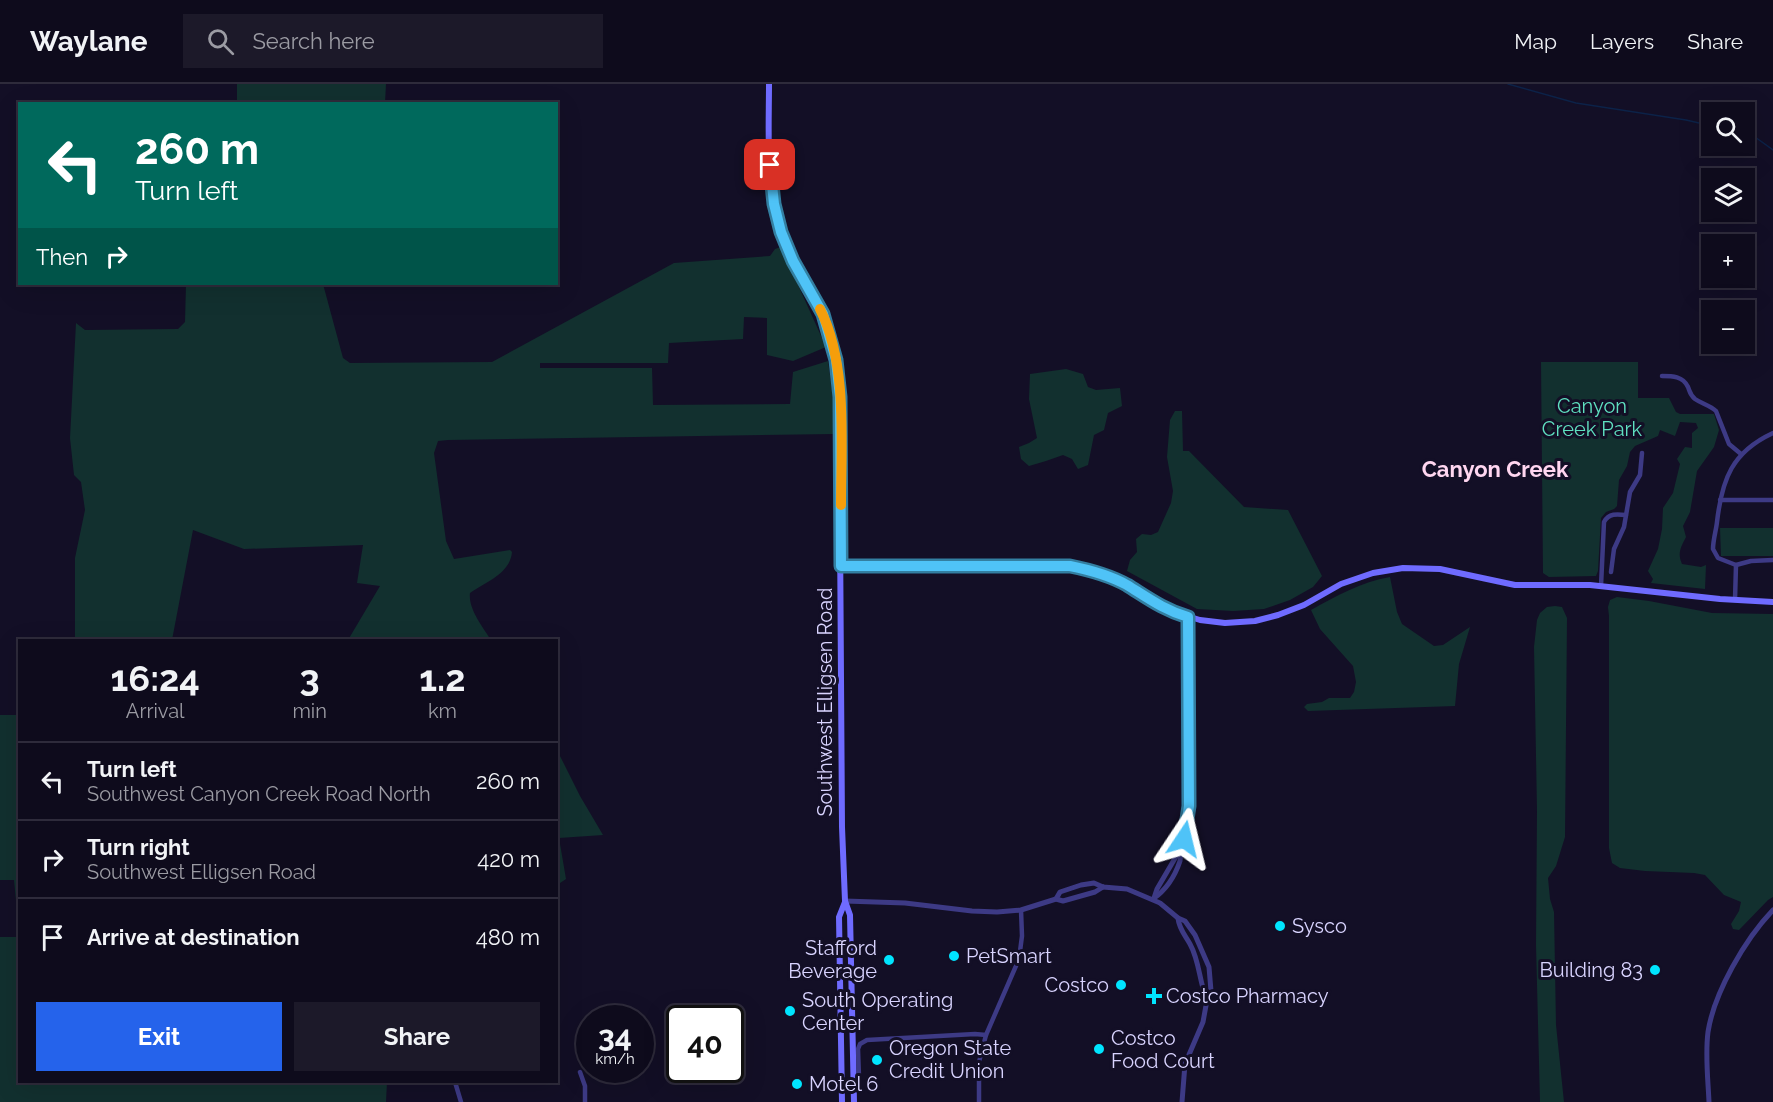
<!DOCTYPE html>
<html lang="en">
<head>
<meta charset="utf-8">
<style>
	body { margin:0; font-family:Raleway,sans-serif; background:#1c1929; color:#f1f3f6; height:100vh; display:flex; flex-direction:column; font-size:22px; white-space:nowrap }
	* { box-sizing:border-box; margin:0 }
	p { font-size:20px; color:#9b9ba3 }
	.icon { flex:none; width:33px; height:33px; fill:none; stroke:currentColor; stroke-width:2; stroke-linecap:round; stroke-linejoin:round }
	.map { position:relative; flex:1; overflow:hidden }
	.side { position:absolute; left:18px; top:555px; width:540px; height:444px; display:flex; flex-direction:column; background:#0e0b1c; border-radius:0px; box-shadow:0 6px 24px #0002,0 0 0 2px #2e2b3b }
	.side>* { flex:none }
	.banner { position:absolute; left:18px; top:18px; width:540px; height:183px; border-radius:0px; box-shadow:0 6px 24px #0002,0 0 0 2px #2e2b3b; background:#00695c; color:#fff; overflow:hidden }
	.controls { position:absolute; left:1701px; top:18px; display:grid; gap:12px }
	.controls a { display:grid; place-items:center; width:54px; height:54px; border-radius:0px; background:#0e0b1c; box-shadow:0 6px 24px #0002,0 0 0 2px #2e2b3b; font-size:30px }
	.speed { position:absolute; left:576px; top:921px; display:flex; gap:12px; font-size:30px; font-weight:700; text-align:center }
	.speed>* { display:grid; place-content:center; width:78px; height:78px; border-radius:50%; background:#0e0b1c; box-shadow:0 6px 24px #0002,0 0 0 2px #2e2b3b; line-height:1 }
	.speed small { font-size:15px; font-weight:400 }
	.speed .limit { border:3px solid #111; border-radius:9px; background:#fff; color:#111 }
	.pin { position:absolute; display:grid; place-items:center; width:51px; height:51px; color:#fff; margin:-26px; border-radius:12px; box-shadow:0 3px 9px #0006 }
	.me { position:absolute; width:66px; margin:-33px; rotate:10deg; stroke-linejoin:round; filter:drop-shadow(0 0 4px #0008) }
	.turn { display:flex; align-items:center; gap:21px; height:126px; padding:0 18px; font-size:27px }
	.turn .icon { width:78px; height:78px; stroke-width:2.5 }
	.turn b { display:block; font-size:42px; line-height:51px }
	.then { display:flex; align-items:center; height:57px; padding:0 18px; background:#0003; gap:12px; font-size:22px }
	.eta { display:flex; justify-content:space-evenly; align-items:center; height:102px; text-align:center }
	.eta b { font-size:36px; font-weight:700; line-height:42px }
	.cta { display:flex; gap:12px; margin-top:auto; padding:12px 18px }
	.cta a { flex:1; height:69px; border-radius:0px; background:#2563eb; color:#fff; font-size:24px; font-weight:700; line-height:69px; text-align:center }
	.cta a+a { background:#1c1929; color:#f1f3f6 }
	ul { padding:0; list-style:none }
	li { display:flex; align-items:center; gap:18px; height:78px; padding:0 18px; border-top:2px solid #2e2b3b }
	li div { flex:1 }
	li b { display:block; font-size:22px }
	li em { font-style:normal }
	header { display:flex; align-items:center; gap:36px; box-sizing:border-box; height:84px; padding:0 30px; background:#0e0b1c; border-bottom:2px solid #2e2b3b }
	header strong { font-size:28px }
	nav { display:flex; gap:33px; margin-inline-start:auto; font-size:21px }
	.search { width:420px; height:54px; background:#1c1929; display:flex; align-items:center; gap:15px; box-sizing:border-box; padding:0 21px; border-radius:0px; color:#9b9ba3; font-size:22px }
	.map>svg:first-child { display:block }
</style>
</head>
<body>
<header>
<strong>Waylane</strong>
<div class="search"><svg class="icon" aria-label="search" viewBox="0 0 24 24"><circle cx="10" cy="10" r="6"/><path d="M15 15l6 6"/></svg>Search here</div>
<nav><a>Map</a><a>Layers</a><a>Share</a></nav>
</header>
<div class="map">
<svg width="1773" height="1018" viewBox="0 0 1773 1018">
	<rect width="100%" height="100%" fill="#130f26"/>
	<g fill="#12302f">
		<polygon points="237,0 386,0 385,19 237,19"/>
		<path d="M781,163L826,263L793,277L767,271V234L744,233L743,255L669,259L668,279H540V284H652L653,321L790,320L793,288L828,277L834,320V350L448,356L438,357L434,369L446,457L454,475L510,466L512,468C510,490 486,498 470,509C468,525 483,543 491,556H348L380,502L357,499L363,461L244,465L193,446L172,556H75V474L85,426L81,398L74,391L70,354L76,239L85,246L178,245L185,238L186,200H323L343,274L350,279L492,278L674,179L770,172L775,165Z"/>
		<path d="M1541,278H1638V314H1669L1676,328L1680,330H1714L1719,346L1714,363L1697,387L1690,428L1683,442L1686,453C1681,463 1677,469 1682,480L1701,483L1706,481L1705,505L1651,499L1653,495L1648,487L1658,465L1662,445L1663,424L1673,409L1680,380L1677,375L1685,363L1692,364V349L1698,344L1696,339L1680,338L1675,352L1660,346L1658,352L1635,362L1630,368L1627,382L1619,396L1617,422L1614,425L1606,428L1601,434L1598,487L1596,492L1549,493L1543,489Z"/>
		<polygon points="1066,285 1083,290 1088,303 1096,306 1120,304 1122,322 1108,329 1104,346 1094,351 1088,381 1078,385 1072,375 1063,371 1046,377 1029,382 1021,375 1019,363 1029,359 1037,354 1029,315 1030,290"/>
		<polygon points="1175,327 1182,327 1183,367 1189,367 1244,423 1288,426 1322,492 1313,503 1290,516 1264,525 1233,527 1197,525 1127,487 1130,476 1137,468 1136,455 1142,450 1151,451 1158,448 1171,419 1173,407 1167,373 1170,336"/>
		<polygon points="1720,444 1773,444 1773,472 1721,472"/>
		<path d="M1390,493L1397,528L1402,540L1434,562L1443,561L1470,543L1459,580L1455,622L1308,627L1304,623L1307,620L1322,618L1329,614H1350L1354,608L1356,598L1353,582L1320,545L1311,526C1336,512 1361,498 1390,493Z"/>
		<polygon points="1617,513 1649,517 1712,529 1773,530 1773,813 1768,816 1739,846 1733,845 1731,840 1739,827 1741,818 1724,811 1705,791 1694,789 1645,787 1620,784 1612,779 1609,764 1609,532 1608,523 1610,516"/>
		<polygon points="1555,522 1562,523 1567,534 1565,753 1556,782 1548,794 1550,815 1554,828 1556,941 1564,1018 1540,1018 1536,861 1537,726 1534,563 1537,536 1540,529 1547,523"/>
		<polygon points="0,631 19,631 19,848 14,796 0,796"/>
		<polygon points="557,666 580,712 603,751 559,754 566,795 557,801"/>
		<polygon points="0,853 19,853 20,998 387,998 386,1018 0,1018"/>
	</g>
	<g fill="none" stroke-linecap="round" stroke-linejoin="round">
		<g stroke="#0c2248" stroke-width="1.5">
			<polyline points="1508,0 1576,19 1686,36 1712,42"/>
			<polyline points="1744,50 1755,53 1773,66"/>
		</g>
		<g stroke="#3d3a85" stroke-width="4.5">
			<path d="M1662,292C1672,292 1683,292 1688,303C1690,308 1690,311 1695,315C1702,320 1710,321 1716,327L1729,360L1741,370"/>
			<path d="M1773,349C1732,368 1722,395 1717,438C1716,447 1713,456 1713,465L1718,474L1736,481L1751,477L1773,476"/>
			<polyline points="1720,416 1773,416"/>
			<polyline points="1611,488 1614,465 1624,443 1630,408 1640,391 1642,369"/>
			<path d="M1601,502L1604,438C1609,429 1617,430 1626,431"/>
			<polyline points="1735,516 1736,481"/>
			<polyline points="580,988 585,1002 585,1018"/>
			<polyline points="455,998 461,1018"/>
			<polyline points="855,1002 859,993 858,965 860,960 867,956 975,950 986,951"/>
			<polyline points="979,1018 979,978 986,951 1019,875 1022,852 1021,826"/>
		</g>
		<g stroke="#3d3a85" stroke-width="5">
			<polyline points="1154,814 1157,805 1181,764"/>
			<polyline points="1056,815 1060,808 1081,801 1094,799 1103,803 1127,805 1160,819 1178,834 1185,837 1195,851 1209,883 1211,907 1207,916 1203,938 1185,980 1182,1018"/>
			<path d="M1153,815C1166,806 1175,792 1180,777C1181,772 1180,767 1181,762C1185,746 1189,732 1189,715L1188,533"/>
			<polyline points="845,817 905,819 972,827 997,828 1021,826 1056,815 1063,817 1095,808 1103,803"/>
			<path d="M1178,834C1179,845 1185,851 1190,860C1200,878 1199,898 1207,916"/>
			<path d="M1709,1018C1708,995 1705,971 1708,948C1714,909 1745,855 1773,826"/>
		</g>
		<g stroke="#6f6bff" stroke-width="6">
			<path d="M769,0C769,49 765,104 782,151C792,179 810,202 822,228C831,249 835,273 839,295L842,743L845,817L850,831L854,1018"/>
			<polyline points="841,482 1069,482 1094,487 1114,495 1164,525 1200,536 1225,539 1255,537 1278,531 1304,521 1341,500 1373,489 1403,484 1440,485 1515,501 1590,501 1720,515 1773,518"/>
			<polyline points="842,1018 839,833 845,818"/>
		</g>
	</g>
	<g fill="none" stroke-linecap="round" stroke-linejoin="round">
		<defs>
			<path id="route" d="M770,81L774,120L781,148L793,177L823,230L836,276L840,313L841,482H1070C1090,486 1109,491 1127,501C1148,514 1164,526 1188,533L1189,722L1184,755"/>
		</defs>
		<use href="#route" stroke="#337fa1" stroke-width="15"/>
		<use href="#route" stroke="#4fc3f7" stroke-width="10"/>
		<path stroke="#f59e0b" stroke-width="10" d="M820,225C848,280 841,361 841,421"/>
	</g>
	<g fill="#00e5ff" stroke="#130f26" stroke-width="2">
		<circle cx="1280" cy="842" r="6"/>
		<circle cx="954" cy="872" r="6"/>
		<circle cx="889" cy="876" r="6"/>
		<circle cx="1655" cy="886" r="6"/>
		<circle cx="1121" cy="901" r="6"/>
		<path d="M1151 903h6v6h6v6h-6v6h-6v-6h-6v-6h6z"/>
		<circle cx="790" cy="927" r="6"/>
		<circle cx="1099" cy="965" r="6"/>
		<circle cx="877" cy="976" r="6"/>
		<circle cx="797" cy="1000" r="6"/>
	</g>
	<g text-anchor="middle" stroke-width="6" stroke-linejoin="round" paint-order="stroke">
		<g font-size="20" fill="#5fe0c0" stroke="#130f26">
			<text x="1592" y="329">Canyon<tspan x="1592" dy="23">Creek Park</tspan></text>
		</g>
		<g font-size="20" fill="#d9d4ff" stroke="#130f26">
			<text transform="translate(825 618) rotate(-90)" y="7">Southwest Elligsen Road</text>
		</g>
		<g font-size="20" fill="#d9d4ff" stroke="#130f26" text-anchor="start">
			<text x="1292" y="849">Sysco</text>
			<text x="877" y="871" text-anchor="end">Stafford<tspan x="877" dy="23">Beverage</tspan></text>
			<text x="966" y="879">PetSmart</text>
			<text x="1643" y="893" text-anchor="end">Building 83</text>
			<text x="1109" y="908" text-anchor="end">Costco</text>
			<text x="1166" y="919">Costco Pharmacy</text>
			<text x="802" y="923">South Operating<tspan x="802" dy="23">Center</tspan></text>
			<text x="1111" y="961">Costco<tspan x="1111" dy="23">Food Court</tspan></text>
			<text x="889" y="971">Oregon State<tspan x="889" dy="23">Credit Union</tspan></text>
			<text x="809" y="1007">Motel 6</text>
		</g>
		<g font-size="22" font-weight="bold" fill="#ffd6f0" stroke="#130f26">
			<text x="1495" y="393">Canyon Creek</text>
		</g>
	</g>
</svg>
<div class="controls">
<a><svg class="icon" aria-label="search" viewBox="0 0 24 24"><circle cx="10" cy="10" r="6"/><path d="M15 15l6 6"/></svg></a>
<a><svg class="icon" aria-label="layers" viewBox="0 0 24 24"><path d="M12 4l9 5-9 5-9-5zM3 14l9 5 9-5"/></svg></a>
<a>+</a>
<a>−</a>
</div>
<div class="speed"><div>34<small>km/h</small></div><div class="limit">40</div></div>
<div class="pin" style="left:770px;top:81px;background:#d93025"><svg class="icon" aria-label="arrive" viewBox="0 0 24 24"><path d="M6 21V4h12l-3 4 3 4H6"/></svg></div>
<svg class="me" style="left:1184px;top:755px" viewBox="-20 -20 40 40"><path d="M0-17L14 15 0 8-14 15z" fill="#4fc3f7" stroke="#fff" stroke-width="4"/></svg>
<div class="banner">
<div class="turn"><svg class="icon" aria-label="left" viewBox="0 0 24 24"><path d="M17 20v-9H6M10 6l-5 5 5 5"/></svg><div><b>260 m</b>Turn left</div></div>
<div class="then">Then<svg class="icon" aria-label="right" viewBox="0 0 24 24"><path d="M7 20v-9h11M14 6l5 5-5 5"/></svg></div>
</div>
<section class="side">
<div class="eta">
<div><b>16:24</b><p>Arrival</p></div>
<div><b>3</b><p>min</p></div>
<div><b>1.2</b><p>km</p></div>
</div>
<ul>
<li><svg class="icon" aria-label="left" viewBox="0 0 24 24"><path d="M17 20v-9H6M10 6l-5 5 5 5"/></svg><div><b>Turn left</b><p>Southwest Canyon Creek Road North</p></div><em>260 m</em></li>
<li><svg class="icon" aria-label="right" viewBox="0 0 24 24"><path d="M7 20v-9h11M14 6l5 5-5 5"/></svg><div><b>Turn right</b><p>Southwest Elligsen Road</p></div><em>420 m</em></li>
<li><svg class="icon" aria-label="arrive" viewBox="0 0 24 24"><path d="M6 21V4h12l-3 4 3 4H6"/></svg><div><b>Arrive at destination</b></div><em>480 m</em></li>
</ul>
<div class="cta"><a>Exit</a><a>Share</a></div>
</section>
</div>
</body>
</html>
